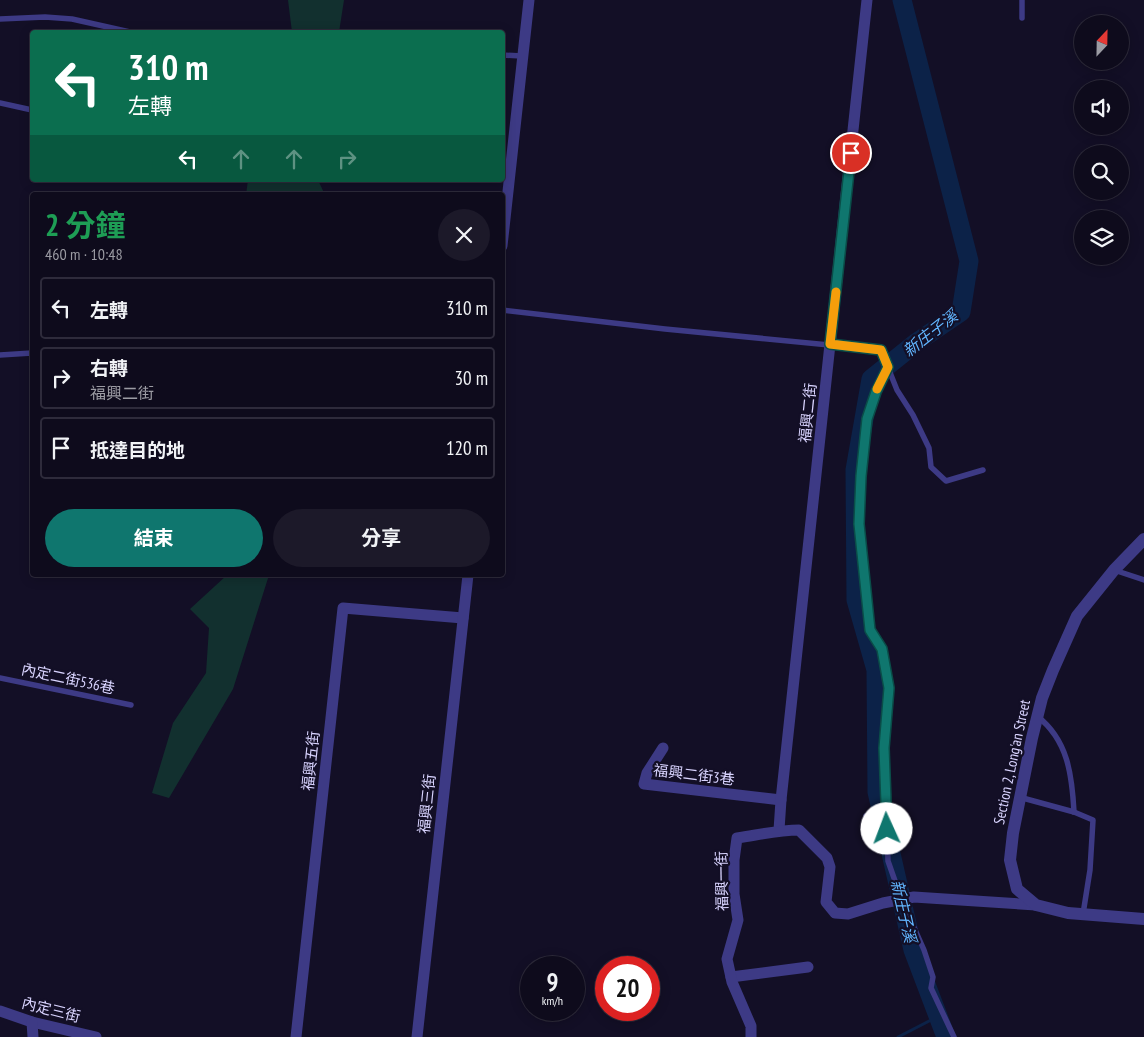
<!DOCTYPE html>
<html lang="zh-TW">
<head>
<meta charset="utf-8">
<style>
	body { margin:0; font-family:"PT Sans Narrow","Noto Sans TC",sans-serif; background:#1c1929; color:#f1f3f6; height:100vh; display:flex; flex-direction:column; font-size:19px; white-space:nowrap }
	* { box-sizing:border-box; margin:0 }
	p { font-size:16px; color:#9b9ba3 }
	.icon { flex:none; width:28px; height:28px; fill:none; stroke:currentColor; stroke-width:2; stroke-linecap:round; stroke-linejoin:round }
	.map { position:relative; flex:1; overflow:hidden }
	.details { position:absolute; left:30px; top:192px; width:475px; height:385px; display:flex; flex-direction:column; background:#0e0b1c; border-radius:5px; box-shadow:0 2px 12px #0003,0 0 0 1px #2e2b3b }
	.details>* { flex:none }
	.banner { position:absolute; left:30px; top:30px; width:475px; height:152px; border-radius:5px; box-shadow:0 2px 12px #0003,0 0 0 1px #2e2b3b; background:#0b6e4f; color:#fff; overflow:hidden }
	.needle { width:32px; rotate:22deg }
	.tools { position:absolute; left:1074px; top:15px; display:grid; gap:10px }
	.tools a { display:grid; place-items:center; width:55px; height:55px; border-radius:50%; background:#0e0b1c; box-shadow:0 2px 12px #0003,0 0 0 1px #2e2b3b; font-size:25px }
	.speed { position:absolute; left:520px; top:956px; display:flex; gap:10px; font-size:25px; font-weight:700; text-align:center }
	.speed>* { display:grid; place-content:center; width:65px; height:65px; border-radius:50%; background:#0e0b1c; box-shadow:0 2px 12px #0003,0 0 0 1px #2e2b3b; line-height:1 }
	.speed small { font-size:12px; font-weight:400 }
	.speed .limit { border:8px solid #d22; background:#fff; color:#111 }
	.pin { position:absolute; display:grid; place-items:center; width:42px; height:42px; color:#fff; margin:-21px; border:2px solid #fff; border-radius:50%; box-shadow:0 1px 5px #0007 }
	.me { position:absolute; width:55px; margin:-28px; rotate:358deg; stroke-linejoin:round; filter:drop-shadow(0 0 4px #0008) }
	.turn { display:flex; align-items:center; gap:18px; height:105px; padding:0 15px; font-size:22px }
	.turn .icon { width:65px; height:65px; stroke-width:2.5 }
	.turn b { display:block; font-size:35px; line-height:42px }
	.lanes { display:flex; align-items:center; height:48px; padding:0 15px; background:#0003; justify-content:center; gap:25px; direction:ltr }
	.lanes .off { opacity:.35 }
	.round { display:grid; place-items:center; flex:none; width:52px; height:52px; border-radius:26px; background:#1c1929 }
	.summary { display:flex; align-items:center; justify-content:space-between; height:85px; padding:0 15px }
	h1 { font-size:30px; font-weight:700; line-height:38px; color:#1e9e55 }
	.primary-button { display:flex; gap:10px; margin-top:auto; padding:10px 15px }
	.primary-button a { flex:1; height:58px; border-radius:30px; background:#0f766e; color:#fff; font-size:20px; font-weight:700; line-height:58px; text-align:center }
	.primary-button a+a { background:#1c1929; color:#f1f3f6 }
	ul { padding:0; list-style:none }
	li { display:flex; align-items:center; gap:15px; height:62px; margin:0 10px 8px; padding:0 5px; border:2px solid #2e2b3b; border-radius:5px }
	li div { flex:1 }
	li b { display:block; font-size:19px }
	li em { font-style:normal }
	.map>svg:first-child { display:block }
</style>
</head>
<body>
<div class="map">
<svg width="1144" height="1037" viewBox="0 0 1144 1037">
	<rect width="100%" height="100%" fill="#130f26"/>
	<g fill="#12302f">
		<polygon points="288,0 344,0 339,32 292,32"/>
		<polygon points="248,180 318,180 325,195 246,195"/>
		<polygon points="227,575 269,575 233,689 169,798 152,793 173,723 206,673 209,628 190,609"/>
	</g>
	<g fill="none" stroke-linecap="round" stroke-linejoin="round">
		<polyline stroke="#0c2248" stroke-width="3" points="898,1037 939,1016"/>
		<polyline stroke="#0c2248" stroke-width="19" points="902,0 969,261 961,312 917,342 871,379 855,470 856,600 876,670 877,792 913,950 946,1037"/>
		<g stroke="#3d3a85" stroke-width="5.5">
			<polyline points="1022,0 1022,18"/>
			<polyline points="0,19 45,17 72,19 130,32"/>
			<polyline points="502,55 522,56"/>
			<polyline points="0,103 32,110"/>
			<polyline points="502,310 665,329 881,350 897,390 913,415 929,448 931,467 946,481 983,470"/>
			<polyline points="0,355 32,353"/>
			<polyline points="888,367 875,392 867,419 861,476 859,524 870,630 882,649 889,687 884,748 888,861 901,898 924,950 933,977 931,988 954,1037"/>
			<polyline points="1114,570 1144,580"/>
			<polyline points="0,678 131,705"/>
			<path d="M1037,716C1068,740 1072,775 1074,812"/>
			<polyline points="1019,797 1074,812 1093,820 1090,870 1083,914"/>
			<polyline points="866,816 886,813"/>
		</g>
		<g stroke="#3d3a85" stroke-width="11">
			<polyline points="502,246 529,0"/>
			<polyline points="663,748 647,773 644,784 781,800"/>
			<polyline points="779,830 781,800 867,0"/>
			<polyline points="731,977 808,967"/>
			<polyline points="0,1011 32,1022 96,1037"/>
			<polyline points="32,1022 33,1037"/>
			<polyline points="296,1037 343,608 463,618"/>
			<polyline points="417,1037 468,575"/>
			<path d="M751,1037V1026L732,982L727,959L738,920L734,894V860L737,838C758,835 778,830 799,830L827,858L830,867L826,902L835,913L848,914L883,903L914,897L1036,905"/>
		</g>
		<polyline stroke="#3d3a85" stroke-width="12" points="1144,539 1114,570 1077,616 1053,670 1042,698 1032,738 1013,833 1010,860 1017,889 1036,905 1068,913 1144,919"/>
	</g>
	<g fill="none" stroke-linecap="round" stroke-linejoin="round">
		<defs>
			<polyline id="route" points="851,153 830,344 881,350 888,367 876,392 867,419 861,476 859,524 870,630 882,649 889,688 884,748 887,829"/>
		</defs>
		<use href="#route" stroke="#0a4d48" stroke-width="12"/>
		<use href="#route" stroke="#0f766e" stroke-width="9"/>
		<polyline stroke="#f59e0b" stroke-width="9" points="836,292 830,344 881,350 888,367 877,389"/>
	</g>
	<g text-anchor="middle" stroke-width="4.5" stroke-linejoin="round" paint-order="stroke">
		<g font-size="15" fill="#d9d4ff" stroke="#130f26">
			<text transform="translate(808 413) rotate(-84)" y="5">福興二街</text>
			<text transform="translate(68 679) rotate(12)" y="5">內定二街536巷</text>
			<text transform="translate(311 761) rotate(-84)" y="5">福興五街</text>
			<text transform="translate(1012 762) rotate(-78)" y="5">Section 2, Long'an Street</text>
			<text transform="translate(694 775) rotate(7)" y="5">福興二街3巷</text>
			<text transform="translate(427 804) rotate(-84)" y="5">福興三街</text>
			<text transform="translate(722 881) rotate(-91)" y="5">福興一街</text>
			<text transform="translate(51 1010) rotate(14)" y="5">內定三街</text>
		</g>
		<g font-size="16" font-style="italic" fill="#62b6ff" stroke="#130f26">
			<text transform="translate(930 333) rotate(-38)" y="6">新庄子溪</text>
			<text transform="translate(904 911) rotate(77)" y="6">新庄子溪</text>
		</g>
	</g>
</svg>
<div class="tools">
<a><svg class="needle" viewBox="-14 -14 28 28"><path d="M0-13l5 13h-10z" fill="#e53935"/><path d="M0 13l5-13h-10z" fill="#9b9ba3"/></svg></a>
<a><svg class="icon" aria-label="sound" viewBox="0 0 24 24"><path d="M4 9h4l5-4v14l-5-4H4zM17 9q2 3 0 6"/></svg></a>
<a><svg class="icon" aria-label="search" viewBox="0 0 24 24"><circle cx="10" cy="10" r="6"/><path d="M15 15l6 6"/></svg></a>
<a><svg class="icon" aria-label="layers" viewBox="0 0 24 24"><path d="M12 4l9 5-9 5-9-5zM3 14l9 5 9-5"/></svg></a>
</div>
<div class="speed"><div>9<small>km/h</small></div><div class="limit">20</div></div>
<div class="pin" style="left:851px;top:153px;background:#d93025"><svg class="icon" aria-label="arrive" viewBox="0 0 24 24"><path d="M6 21V4h12l-3 4 3 4H6"/></svg></div>
<svg class="me" style="left:887px;top:829px" viewBox="-20 -20 40 40"><circle r="19" fill="#fff"/><path d="M0-13L10 11 0 6-10 11z" fill="#0f766e"/></svg>
<div class="banner">
<div class="turn"><svg class="icon" aria-label="left" viewBox="0 0 24 24"><path d="M17 20v-9H6M10 6l-5 5 5 5"/></svg><div><b>310 m</b>左轉</div></div>
<div class="lanes"><svg class="icon" aria-label="left" viewBox="0 0 24 24"><path d="M17 20v-9H6M10 6l-5 5 5 5"/></svg><svg class="icon off" aria-label="ahead" viewBox="0 0 24 24"><path d="M12 20V5M6 11l6-6 6 6"/></svg><svg class="icon off" aria-label="ahead" viewBox="0 0 24 24"><path d="M12 20V5M6 11l6-6 6 6"/></svg><svg class="icon off" aria-label="right" viewBox="0 0 24 24"><path d="M7 20v-9h11M14 6l5 5-5 5"/></svg></div>
</div>
<section class="details">
<div class="summary"><div><h1>2 分鐘</h1><p>460 m · 10:48</p></div><a class="round"><svg class="icon" aria-label="close" viewBox="0 0 24 24"><path d="M6 6l12 12M18 6L6 18"/></svg></a></div>
<ul>
<li><svg class="icon" aria-label="left" viewBox="0 0 24 24"><path d="M17 20v-9H6M10 6l-5 5 5 5"/></svg><div><b>左轉</b></div><em>310 m</em></li>
<li><svg class="icon" aria-label="right" viewBox="0 0 24 24"><path d="M7 20v-9h11M14 6l5 5-5 5"/></svg><div><b>右轉</b><p>福興二街</p></div><em>30 m</em></li>
<li><svg class="icon" aria-label="arrive" viewBox="0 0 24 24"><path d="M6 21V4h12l-3 4 3 4H6"/></svg><div><b>抵達目的地</b></div><em>120 m</em></li>
</ul>
<div class="primary-button"><a>結束</a><a>分享</a></div>
</section>
</div>
</body>
</html>
